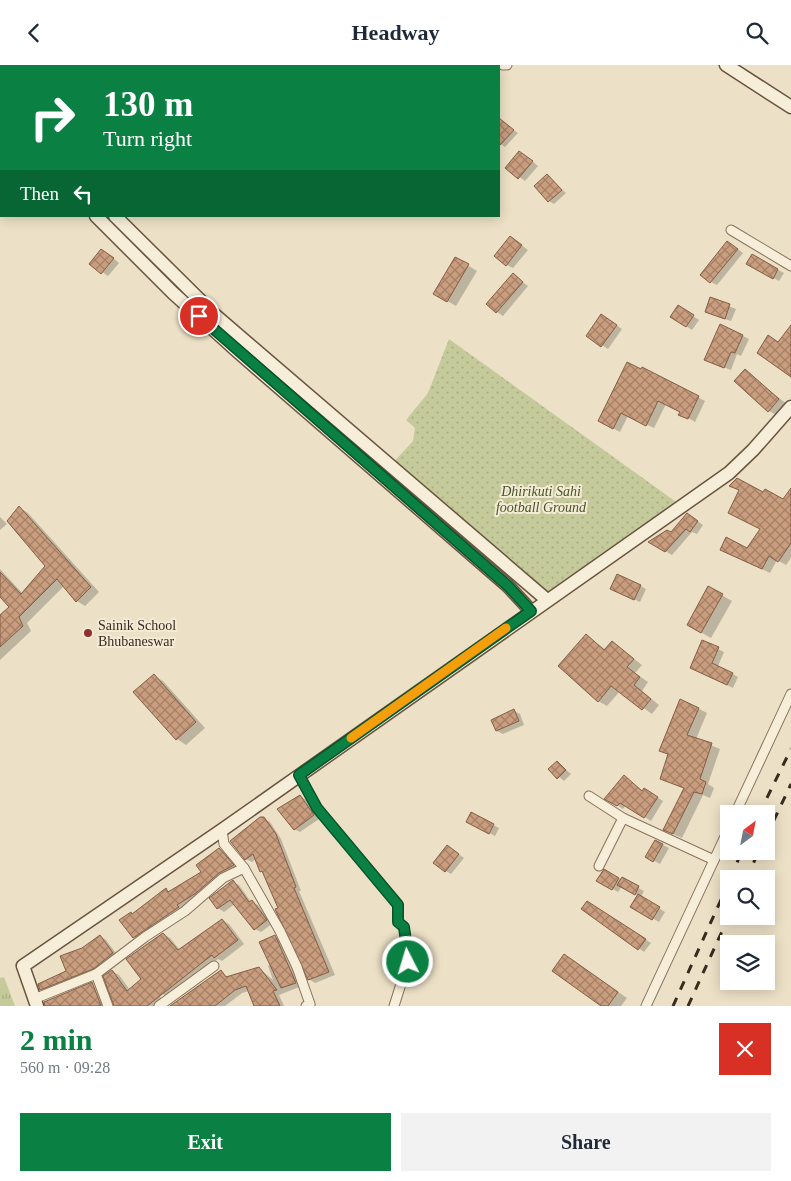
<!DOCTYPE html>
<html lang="en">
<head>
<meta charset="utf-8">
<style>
	body { margin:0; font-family:"Times New Roman",serif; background:#f2f2f3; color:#1f2937; height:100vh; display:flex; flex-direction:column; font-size:19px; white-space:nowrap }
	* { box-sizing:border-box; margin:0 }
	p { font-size:16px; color:#747a83 }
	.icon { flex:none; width:28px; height:28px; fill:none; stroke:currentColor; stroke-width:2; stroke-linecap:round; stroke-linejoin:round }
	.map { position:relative; height:941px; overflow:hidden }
	.sheet { display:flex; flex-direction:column; background:#fff; flex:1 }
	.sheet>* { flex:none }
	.guide { position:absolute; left:0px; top:0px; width:500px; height:152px; box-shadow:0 2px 12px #0003; background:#0b8043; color:#fff; overflow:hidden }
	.needle { width:32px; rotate:32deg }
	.buttons { position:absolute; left:720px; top:740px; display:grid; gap:10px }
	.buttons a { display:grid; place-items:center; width:55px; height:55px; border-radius:0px; background:#fff; box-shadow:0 2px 12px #0003; font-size:25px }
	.pin { position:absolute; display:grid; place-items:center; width:42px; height:42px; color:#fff; margin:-21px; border:2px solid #fff; border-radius:50%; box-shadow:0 1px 5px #0007 }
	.me { position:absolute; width:55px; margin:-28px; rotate:355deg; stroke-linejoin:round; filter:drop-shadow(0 0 4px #0008) }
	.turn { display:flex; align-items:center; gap:18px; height:105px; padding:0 20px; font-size:22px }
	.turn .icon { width:65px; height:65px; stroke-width:2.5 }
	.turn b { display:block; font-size:35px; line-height:42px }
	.then { display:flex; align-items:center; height:48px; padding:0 20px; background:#0003; gap:10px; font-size:19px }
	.round { display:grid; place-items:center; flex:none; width:52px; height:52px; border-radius:0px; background:#f2f2f3 }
	.headline { display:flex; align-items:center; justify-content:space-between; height:85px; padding:0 20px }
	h1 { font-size:30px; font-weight:700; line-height:38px; color:#0b8043 }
	.button { display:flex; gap:10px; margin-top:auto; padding:10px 20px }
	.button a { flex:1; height:58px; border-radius:0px; background:#0b8043; color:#fff; font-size:20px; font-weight:700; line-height:58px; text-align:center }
	.button a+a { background:#f2f2f3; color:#1f2937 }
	header { display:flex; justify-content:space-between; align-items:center; height:65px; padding:0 20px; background:#fff; font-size:22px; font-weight:700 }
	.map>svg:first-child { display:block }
</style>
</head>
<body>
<header><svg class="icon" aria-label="back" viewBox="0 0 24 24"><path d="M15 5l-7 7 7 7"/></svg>Headway<svg class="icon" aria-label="search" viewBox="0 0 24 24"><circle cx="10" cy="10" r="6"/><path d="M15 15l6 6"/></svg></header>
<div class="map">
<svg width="791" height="941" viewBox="0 0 791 941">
	<defs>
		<pattern id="grass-tufts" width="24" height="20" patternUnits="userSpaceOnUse" patternTransform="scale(1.25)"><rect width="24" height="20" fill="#c5ca9b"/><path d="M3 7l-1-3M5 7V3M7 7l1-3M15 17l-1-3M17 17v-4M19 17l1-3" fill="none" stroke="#aaae85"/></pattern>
		<pattern id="park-dots" width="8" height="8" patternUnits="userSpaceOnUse" patternTransform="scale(1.25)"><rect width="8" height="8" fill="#c5ca9b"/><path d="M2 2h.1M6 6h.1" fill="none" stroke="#aaae85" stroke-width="1.8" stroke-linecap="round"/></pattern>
		<pattern id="building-cross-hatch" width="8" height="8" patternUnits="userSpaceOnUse" patternTransform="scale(1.25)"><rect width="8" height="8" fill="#c99d7e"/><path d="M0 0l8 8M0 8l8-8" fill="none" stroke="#a48067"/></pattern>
	</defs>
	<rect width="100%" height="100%" fill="#ece1c6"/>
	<polygon fill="url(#grass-tufts)" points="4,912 15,941 0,941 0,913"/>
	<polygon fill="url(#park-dots)" points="449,274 679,439 538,534 389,402 413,376 415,363 406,355 428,328"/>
	<g fill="#0003">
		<polygon points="9,0 79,0 81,1 10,1"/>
		<polygon points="107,0 128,0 129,1 106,1"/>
		<rect x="340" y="0" width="21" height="1"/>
		<polygon points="502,57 518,68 505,82 499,78 499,61"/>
		<polygon points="526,91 538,101 525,116 507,103"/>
		<polygon points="547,111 566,128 554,139 549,136"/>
		<polygon points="510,172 528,185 513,203 507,200"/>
		<polygon points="728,177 743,188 717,220 711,217"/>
		<polygon points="108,189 119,198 108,211 91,199"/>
		<polygon points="752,191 784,208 779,216 748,199"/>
		<polygon points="456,193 477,206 456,241 435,229"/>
		<polygon points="513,210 528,221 503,251 497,247"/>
		<polygon points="711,234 736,244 731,256 712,250"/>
		<polygon points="684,245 699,255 692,265 686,261"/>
		<polygon points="608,254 622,264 608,284 588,271"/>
		<polygon points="743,271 749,274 741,291 737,289 731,305 712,298"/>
		<polygon points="643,304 705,336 695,357 666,339 654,363 628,351 620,367 600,356"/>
		<polygon points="745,306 788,340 778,351 769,346"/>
		<polygon points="791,425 791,493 786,500 777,495 770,508 729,489 748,484 762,464 764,428 784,436"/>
		<polygon points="20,443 28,448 99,527 85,541 77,536 64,521 27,558 31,566 0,595 0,552 11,542 0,531 0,504 23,529 47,501"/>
		<polygon points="0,452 7,459 0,465"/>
		<polygon points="693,453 703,460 697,469 692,467 672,490 650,477 671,468"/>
		<polygon points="640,521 646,524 640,537 618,527"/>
		<polygon points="709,523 732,536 711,573 688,560"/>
		<polygon points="586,570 606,585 612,577 642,600 635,608 648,617 642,626 659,640 652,649 620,626 607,641 598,636"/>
		<polygon points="703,577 724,587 718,601 738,612 733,623 697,606"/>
		<polygon points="154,611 163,616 205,663 186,680 177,674"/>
		<polygon points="699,644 707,648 696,674 720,684 708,719 714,723 710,733 703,730 682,773 673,769 685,724 661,713 669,690 661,685"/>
		<polygon points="514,646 520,649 524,660 503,669 497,666 492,655"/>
		<polygon points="557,697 571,709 564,716 550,704"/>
		<polygon points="624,712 643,726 650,728 663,736 651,756 626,740 623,744 606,733"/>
		<polygon points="300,731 306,735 319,754 300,767 294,764"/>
		<polygon points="472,749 499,763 495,771 468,756"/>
		<polygon points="264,754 270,757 281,774 301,826 299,826 335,910 315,918 309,914 264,808 256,794 252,797 246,794"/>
		<polygon points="655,776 669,783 660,799 647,792"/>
		<polygon points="448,781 464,793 451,809 446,806"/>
		<polygon points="219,784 225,788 239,804 140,876 134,872 131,848 133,849 166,825 170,827 203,807"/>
		<polygon points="604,806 644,826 641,832 665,847 659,857 632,841 639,831 622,821 618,827 598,816"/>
		<polygon points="233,817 239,820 251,837 258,840 272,859 261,867 255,864 235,839 224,847 218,843 211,834"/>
		<polygon points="593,841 651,878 644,887 583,844"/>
		<polygon points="222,855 229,859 244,879 222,896 218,894 168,933 157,924 163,938 159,941 117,941 112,906 119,910 130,925 143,914 163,869 170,873 180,885"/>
		<polygon points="100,871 106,875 118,891 95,908 87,903 90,910 47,927 41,924 67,907 82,884"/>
		<polygon points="275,872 282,875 302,921 279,930 284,941 255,941 249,926 242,928 225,941 173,941 221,907 229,913 259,903 273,915 268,901 271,899"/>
		<polygon points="565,890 627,933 621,941 603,941"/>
		<polygon points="89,920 95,923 103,941 45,941"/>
	</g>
	<g fill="url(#building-cross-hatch)" stroke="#855e44">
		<polygon points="499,53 514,65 499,81"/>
		<polygon points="519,86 533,96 518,114 505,103"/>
		<polygon points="547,109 562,125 548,137 534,121"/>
		<polygon points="510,171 522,180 506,201 494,191"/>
		<polygon points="727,176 738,184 710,218 700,210"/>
		<polygon points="101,184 114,193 101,209 89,199"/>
		<polygon points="752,189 778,204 773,214 746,199"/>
		<polygon points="455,192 469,199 447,237 433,229"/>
		<polygon points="513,208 523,217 496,248 486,239"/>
		<polygon points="710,232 730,239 725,254 705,247"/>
		<polygon points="678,240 694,250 686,262 670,252"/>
		<polygon points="601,249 617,260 601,282 586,271"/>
		<polygon points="720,259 743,270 735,288 731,287 724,303 704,295"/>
		<polygon points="791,260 791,312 757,288 768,270 778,277"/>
		<polygon points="627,297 641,304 642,302 699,331 688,354 678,350 680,347 658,336 646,361 621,348 613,364 598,356"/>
		<polygon points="745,304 779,334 768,347 734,316"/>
		<polygon points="737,413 763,427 765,424 783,434 791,423 791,478 778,497 769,491 762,504 720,485 726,472 747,483 760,464 728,448 739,425 729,421"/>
		<polygon points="19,441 91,522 76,537 57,514 19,552 23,561 0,582 0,550 9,542 0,532 0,507 21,529 45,501 7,456"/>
		<polygon points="687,448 698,456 690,467 686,464 665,487 648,477 667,465 671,467"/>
		<polygon points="617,509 641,520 634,535 610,524"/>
		<polygon points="708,521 723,529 701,568 687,560"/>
		<polygon points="586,569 604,585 612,576 634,594 627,602 640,612 634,620 651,634 642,645 611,621 598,637 558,601"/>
		<polygon points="702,575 719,582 712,598 733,608 727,620 690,603"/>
		<polygon points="154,609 196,657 176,675 133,627"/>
		<polygon points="680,634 699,643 687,670 712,678 700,714 706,717 702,729 694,727 673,769 663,765 684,723 660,714 668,689 659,686"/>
		<polygon points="514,644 519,656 496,666 491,655"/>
		<polygon points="557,696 566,705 557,714 548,704"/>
		<polygon points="624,710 642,726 644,723 658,732 644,753 620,738 617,741 604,734"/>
		<polygon points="300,730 314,750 294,765 277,744"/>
		<polygon points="471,747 494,759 489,769 466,757"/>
		<polygon points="260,752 264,752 276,769 296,822 294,823 329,907 308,915 275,844 278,843 262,806 260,807 253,789 245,795 230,776"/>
		<polygon points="655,775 663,779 653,797 645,792"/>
		<polygon points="447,780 459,789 445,807 433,798"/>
		<polygon points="219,783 234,800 219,808 196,828 177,840 179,842 133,873 119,855 131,847 132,849 166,823 168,827 201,807 196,800"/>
		<polygon points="604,804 619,813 612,825 596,816"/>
		<polygon points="622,812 639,821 635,830 617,820"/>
		<polygon points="233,815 249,837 252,835 267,855 254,865 230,835 217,844 209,833"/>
		<polygon points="638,829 660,842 652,855 630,842"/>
		<polygon points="587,836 646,874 638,885 581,844"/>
		<polygon points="222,854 238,875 214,893 212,890 147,941 114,941 103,911 112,905 127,926 141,914 126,894 163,868 178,885"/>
		<polygon points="100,870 113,888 93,904 40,925 38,919 66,906 60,891 82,883"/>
		<polygon points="275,870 296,918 281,923 259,877"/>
		<polygon points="564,889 618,927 608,941 601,941 552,906"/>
		<polygon points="259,902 277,925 273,926 280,941 254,941 246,921 235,925 215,941 170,941 221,905 226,912"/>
		<polygon points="92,917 101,941 45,941 44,937"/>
	</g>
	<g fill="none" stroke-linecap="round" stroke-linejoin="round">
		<defs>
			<g id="street">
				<polyline points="248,0 250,1"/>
				<polyline points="503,0 507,0"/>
				<polyline points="185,1 186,0"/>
				<polyline points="480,1 481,0"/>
				<polyline points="731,165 791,201"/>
				<polyline points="299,710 317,743 398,839 398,857 404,862 406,877 411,880 408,897 394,941"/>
				<polyline points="589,731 623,753 714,795"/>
				<polyline points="735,749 791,629"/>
				<polyline points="222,765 224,779 244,803 280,866 297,902 310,939 306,941"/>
				<polyline points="599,801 623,753"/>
				<polyline points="96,909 108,941"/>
				<polyline points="34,934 96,909 145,872 185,846 223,813 244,803"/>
				<polyline points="159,941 214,901"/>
				<polyline points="646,941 729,763"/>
			</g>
			<g id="secondary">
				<polyline points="726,0 791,42"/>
				<polyline points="0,28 1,29"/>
				<polyline points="0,48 1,49"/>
				<polyline points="96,151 173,228 237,286 508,521 531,546"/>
				<polyline points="115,151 216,251 547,535"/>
				<polyline points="37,941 23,901 222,765 729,408 753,385 791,342"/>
			</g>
		</defs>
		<use href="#street" stroke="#87735d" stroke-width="11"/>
		<use href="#secondary" stroke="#695440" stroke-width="15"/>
		<use href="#street" stroke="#f7eed9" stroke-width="9"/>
		<use href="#secondary" stroke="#f7eed9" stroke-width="12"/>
		<g stroke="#382b20" stroke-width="3" stroke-dasharray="9 9" stroke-linecap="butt">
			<polyline points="759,749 791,684"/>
			<polyline points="766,772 791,719"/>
			<polyline points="730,814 742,786"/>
			<polyline points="746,814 759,786"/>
			<polyline points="673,941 729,817"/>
			<polyline points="688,941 729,851"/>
		</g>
	</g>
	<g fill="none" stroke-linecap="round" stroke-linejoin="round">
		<defs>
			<polyline id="route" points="199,251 508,521 531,546 299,710 317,743 398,840 398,857 404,862 406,877 411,880 408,897"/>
		</defs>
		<use href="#route" stroke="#07532c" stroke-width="12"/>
		<use href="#route" stroke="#0b8043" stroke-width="9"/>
		<polyline stroke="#f59e0b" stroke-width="9" points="351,673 506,563"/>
	</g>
	<circle fill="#932f30" stroke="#f4ebd6" stroke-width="2" cx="88" cy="568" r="5"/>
	<g text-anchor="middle" stroke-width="4" stroke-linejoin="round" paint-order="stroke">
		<g font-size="14" font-style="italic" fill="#485427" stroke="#f4ebd6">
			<text x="541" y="431">Dhirikuti Sahi<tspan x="541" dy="16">football Ground</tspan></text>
		</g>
		<g font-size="14" fill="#382b20" stroke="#f4ebd6" text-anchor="start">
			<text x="98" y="565">Sainik School<tspan x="98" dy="16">Bhubaneswar</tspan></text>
		</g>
	</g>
</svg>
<div class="buttons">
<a><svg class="needle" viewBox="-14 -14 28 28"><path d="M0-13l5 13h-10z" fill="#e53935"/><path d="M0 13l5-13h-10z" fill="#747a83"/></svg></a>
<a><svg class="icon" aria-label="search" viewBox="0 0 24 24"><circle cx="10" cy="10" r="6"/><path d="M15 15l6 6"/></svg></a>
<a><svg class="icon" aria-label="layers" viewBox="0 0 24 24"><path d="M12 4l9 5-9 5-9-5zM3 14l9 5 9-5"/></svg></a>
</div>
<div class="pin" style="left:199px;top:251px;background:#d93025"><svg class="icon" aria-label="arrive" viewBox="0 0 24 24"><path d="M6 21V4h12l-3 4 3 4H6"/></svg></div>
<svg class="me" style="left:408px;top:897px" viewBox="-20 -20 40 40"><circle r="17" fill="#0b8043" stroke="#fff" stroke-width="3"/><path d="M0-11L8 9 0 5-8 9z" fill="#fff"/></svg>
<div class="guide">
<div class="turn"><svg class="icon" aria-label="right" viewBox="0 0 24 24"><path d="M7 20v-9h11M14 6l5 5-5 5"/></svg><div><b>130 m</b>Turn right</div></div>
<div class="then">Then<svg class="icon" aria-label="left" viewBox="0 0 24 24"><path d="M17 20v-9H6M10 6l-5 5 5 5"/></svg></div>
</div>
</div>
<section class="sheet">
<div class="headline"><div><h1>2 min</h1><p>560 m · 09:28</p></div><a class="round" style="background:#d93025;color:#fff"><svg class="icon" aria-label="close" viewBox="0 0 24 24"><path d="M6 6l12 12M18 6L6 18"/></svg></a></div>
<div class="button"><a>Exit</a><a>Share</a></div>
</section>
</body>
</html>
